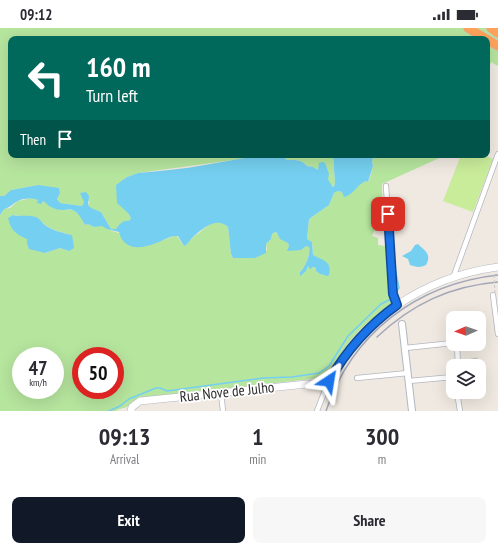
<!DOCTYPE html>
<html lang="en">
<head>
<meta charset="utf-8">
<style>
	body { margin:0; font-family:"PT Sans Narrow",sans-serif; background:#f7f7f7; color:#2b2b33; height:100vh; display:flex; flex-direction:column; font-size:15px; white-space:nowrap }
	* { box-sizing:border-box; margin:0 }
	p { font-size:13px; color:#7c7c81 }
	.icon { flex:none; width:22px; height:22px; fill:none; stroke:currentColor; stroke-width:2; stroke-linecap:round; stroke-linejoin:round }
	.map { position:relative; height:383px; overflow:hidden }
	.drawer { display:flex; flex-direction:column; background:#fff; flex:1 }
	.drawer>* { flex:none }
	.top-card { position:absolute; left:8px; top:8px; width:482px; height:122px; border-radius:8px; box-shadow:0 4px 16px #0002; background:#00695c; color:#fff; overflow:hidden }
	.needle { width:26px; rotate:268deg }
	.tools { position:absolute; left:446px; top:283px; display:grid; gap:8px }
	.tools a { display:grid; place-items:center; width:40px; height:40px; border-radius:8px; background:#fff; box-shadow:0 4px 16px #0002; font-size:20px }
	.speed { position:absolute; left:12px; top:319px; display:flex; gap:8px; font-size:20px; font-weight:700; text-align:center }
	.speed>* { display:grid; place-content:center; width:52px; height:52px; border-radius:50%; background:#fff; box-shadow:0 4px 16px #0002; line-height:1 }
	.speed small { font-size:10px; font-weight:400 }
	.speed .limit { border:6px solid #d22; background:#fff; color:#111 }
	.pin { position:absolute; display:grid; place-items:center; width:34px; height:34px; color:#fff; margin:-17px; border-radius:8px; box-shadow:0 2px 6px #0006 }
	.me { position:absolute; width:44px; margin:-22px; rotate:33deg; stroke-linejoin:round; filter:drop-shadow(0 0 3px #0008) }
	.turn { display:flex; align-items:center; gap:14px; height:84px; padding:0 12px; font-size:18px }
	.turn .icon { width:52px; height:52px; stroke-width:2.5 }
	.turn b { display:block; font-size:28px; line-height:34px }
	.then { display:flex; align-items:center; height:38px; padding:0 12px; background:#0003; gap:8px; font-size:15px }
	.eta { display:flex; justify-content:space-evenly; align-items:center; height:68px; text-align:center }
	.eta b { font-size:24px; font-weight:700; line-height:28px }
	.cta { display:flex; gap:8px; margin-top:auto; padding:8px 12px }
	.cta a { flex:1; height:46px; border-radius:8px; background:#111827; color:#fff; font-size:16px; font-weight:700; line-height:46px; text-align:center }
	.cta a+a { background:#f7f7f7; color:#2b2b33 }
	.status { display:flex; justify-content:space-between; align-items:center; height:28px; padding:0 20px; background:#fff; direction:ltr }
	.status svg { height:11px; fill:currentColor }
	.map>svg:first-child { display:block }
</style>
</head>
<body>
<div class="status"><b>09:12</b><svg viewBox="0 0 49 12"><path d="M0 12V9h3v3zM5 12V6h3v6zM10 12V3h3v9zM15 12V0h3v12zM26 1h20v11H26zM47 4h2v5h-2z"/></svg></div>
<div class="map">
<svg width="498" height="383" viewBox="0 0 498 383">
	<rect width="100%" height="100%" fill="#efe9e1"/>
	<g fill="#b6e59e" fill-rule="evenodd">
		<polygon points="0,0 498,0 498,38 491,34 487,45 487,11 11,11 11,127 271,127 138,145 127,149 120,155 128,185 131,190 129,193 122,194 116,201 111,201 101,184 90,180 88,177 90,173 84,174 82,178 60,175 57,171 60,165 38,157 11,162 4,168 0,168"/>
		<path d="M278,127H333L335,155L334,159C331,157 330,155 328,152C323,145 316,139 307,138C301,131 295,132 287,132L283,128Z"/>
		<path d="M374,127H446L382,156L383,203H374L372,208L378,210V217L385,218C387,229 390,240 390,250C390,263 387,262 393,275C378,286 363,297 351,312C337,328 335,346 311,351L141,370C136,372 133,375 129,378C125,380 120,380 116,383H0V187L4,181L10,180L18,173L32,170L46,174L62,182H73L80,187L85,197L88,196L94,199L102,197L112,203L155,215L174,208H177L184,218C188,216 188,214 191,211C193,209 196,207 199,205C208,197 217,189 228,199L231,226L233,230H255L267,222L266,216L271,211L272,206L275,204L288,214L289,218L301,222L306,218H309C311,226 305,240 300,244V247L306,243L308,238L316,240V243L320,246L327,248L313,227L312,214L307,211L309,191L329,177L334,165L338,163L342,164L357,159L361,154L366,153L368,154C371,149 371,144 373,138L372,133ZM13,187L38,190C48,201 58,204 72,207L69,223L60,220L45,225L9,194V190ZM21,328H55V362H21ZM81,328H115V362H81Z"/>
	</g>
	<g fill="#c9ec9a">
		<polygon points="461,127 484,127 493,131 473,184 443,173"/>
		<polygon points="479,347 482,366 458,367 458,364 479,364"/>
	</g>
	<g fill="#75cff0">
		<path d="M278,127L283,128L287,132C295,132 301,131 307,138L313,139L318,142L319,135L322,134L325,135L329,146L328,151L332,158L334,159L335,155L333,127H374L372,133L373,138L368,154L366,153C357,156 354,167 344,169L342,164L338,163L334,165L329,177L309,191L307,211L312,214L313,227C324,233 332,233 329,247L327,248L320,246L316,243V240L313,239L310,241L308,238L306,243L300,248V244C305,240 311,226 309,219L306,218L301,222L287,223L289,218L288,215L280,211L277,205L275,204L272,206L271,211L266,216V225L255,230H233L231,226L228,199C216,188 202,201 193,209C189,212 189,216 184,218L178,208C170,207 163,213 156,215C141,221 124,223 119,204L107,201L102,198L94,199L88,196L85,197C71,171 69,188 51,179C48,178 47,175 43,173L41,176L37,175L38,172C32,170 24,170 18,173C13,175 10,180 4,181L0,187V168H4L11,162L38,157L59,160L60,165L57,171L60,175L82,178L84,174L80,165L86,164L89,168L88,177L91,180L101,184L111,201H116C120,196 122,192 129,193L131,190L128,185L117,175L116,157L127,149L138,145C160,143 183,141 205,137C229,133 254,127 278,127Z"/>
		<path d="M13,187C21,189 31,186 38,190C41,192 42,195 45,197C53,203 63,205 72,207L74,220L69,223L60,220L45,225L29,221L27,215V211C16,206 11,203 8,190Z"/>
		<path d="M418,216C425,223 432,226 426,237C420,240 416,239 410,237L408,231L402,228L411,223L415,217Z"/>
	</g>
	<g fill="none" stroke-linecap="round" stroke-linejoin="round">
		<g stroke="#75cff0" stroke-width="1.5">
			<polyline points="393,230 399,260 394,266"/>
			<polyline points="109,383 120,378 129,371 156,360 160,360 167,363 263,350 292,349 319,345 329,338 348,308 381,276 391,271 392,270"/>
		</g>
	</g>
	<polygon fill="#cbc7bf" stroke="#cbc5ba" points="477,330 478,338 462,338 462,333"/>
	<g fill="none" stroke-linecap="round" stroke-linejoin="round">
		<defs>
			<g id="minor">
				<polyline points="386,158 393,266 397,277"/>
				<polyline points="453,250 498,126"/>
				<polyline points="493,267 498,306"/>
				<polyline points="457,316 458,338"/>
				<polyline points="405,320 453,315"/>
				<polyline points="357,350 408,345"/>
				<polyline points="409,353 453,349"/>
				<polyline points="457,364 460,383"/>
				<polyline points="221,365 223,383"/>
				<polyline points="317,383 327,357"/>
			</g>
			<polyline id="tertiary" points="402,296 412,383"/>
			<path id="secondary" d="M131,383L132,379L140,373L307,356L327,357C360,291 425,249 498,239"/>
			<g id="motorway">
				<polyline points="468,0 498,18"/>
				<polyline points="491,0 498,5"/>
			</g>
		</defs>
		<use href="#minor" stroke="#b4b7c1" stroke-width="6"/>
		<use href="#tertiary" stroke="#b4b7c1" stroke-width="8"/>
		<use href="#secondary" stroke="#b4b7c1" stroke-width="8"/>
		<use href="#motorway" stroke="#c9c9c9" stroke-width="10"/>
		<polyline stroke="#c9c9c9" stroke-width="1" stroke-dasharray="3 2" stroke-linecap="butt" points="494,247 498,247"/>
		<use href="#minor" stroke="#fff" stroke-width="4.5"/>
		<use href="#tertiary" stroke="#fff" stroke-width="6"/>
		<use href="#secondary" stroke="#fff" stroke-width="7"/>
		<use href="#motorway" stroke="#ffa35c" stroke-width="9"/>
		<g stroke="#a3a6b8" stroke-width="1.5">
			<path d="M377,309C412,276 450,258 498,254"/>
			<path d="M326,383C352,305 417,256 498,247"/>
		</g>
		<polyline stroke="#c9c9c9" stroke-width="1" stroke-dasharray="3 2" stroke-linecap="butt" points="494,247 495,265"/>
	</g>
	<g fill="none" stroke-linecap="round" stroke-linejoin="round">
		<defs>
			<path id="route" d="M329,353C346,323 369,297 397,277L393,266L388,186"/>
		</defs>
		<use href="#route" stroke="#114b97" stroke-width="10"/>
		<use href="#route" stroke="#1a73e8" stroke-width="7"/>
	</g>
	<g text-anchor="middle" stroke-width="3.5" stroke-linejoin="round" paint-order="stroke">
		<g font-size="15" fill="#2e2e2e" stroke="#fff">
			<text transform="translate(227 364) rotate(-6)" y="5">Rua Nove de Julho</text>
		</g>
	</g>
</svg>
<div class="tools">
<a><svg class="needle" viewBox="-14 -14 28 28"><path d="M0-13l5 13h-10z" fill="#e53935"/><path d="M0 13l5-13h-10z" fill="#7c7c81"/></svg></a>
<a><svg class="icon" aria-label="layers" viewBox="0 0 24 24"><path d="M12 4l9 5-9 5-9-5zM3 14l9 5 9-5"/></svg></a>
</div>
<div class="speed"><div>47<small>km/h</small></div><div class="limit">50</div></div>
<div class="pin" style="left:388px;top:186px;background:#d93025"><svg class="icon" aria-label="arrive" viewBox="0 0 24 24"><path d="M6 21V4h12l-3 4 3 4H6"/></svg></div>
<svg class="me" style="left:329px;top:353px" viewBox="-20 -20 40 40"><path d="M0-17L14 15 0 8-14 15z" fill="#1a73e8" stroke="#fff" stroke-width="4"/></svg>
<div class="top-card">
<div class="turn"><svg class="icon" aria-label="left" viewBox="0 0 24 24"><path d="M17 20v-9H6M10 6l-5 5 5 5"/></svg><div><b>160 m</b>Turn left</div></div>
<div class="then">Then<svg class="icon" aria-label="arrive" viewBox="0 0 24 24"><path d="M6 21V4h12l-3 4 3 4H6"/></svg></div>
</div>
</div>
<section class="drawer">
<div class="eta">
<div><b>09:13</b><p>Arrival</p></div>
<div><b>1</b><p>min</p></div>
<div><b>300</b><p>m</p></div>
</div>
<div class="cta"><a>Exit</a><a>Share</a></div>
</section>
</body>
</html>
